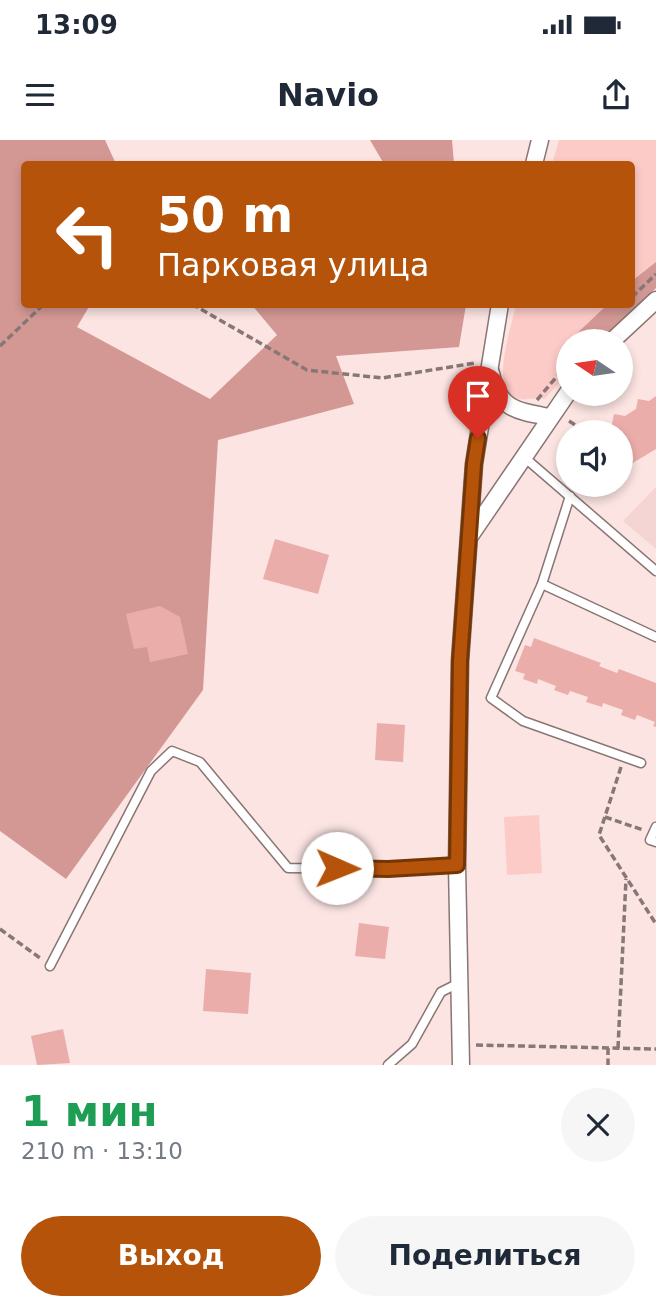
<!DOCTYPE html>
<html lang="ru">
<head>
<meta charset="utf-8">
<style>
	body { margin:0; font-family:"DejaVu Sans",sans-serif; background:#f6f6f7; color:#1f2937; height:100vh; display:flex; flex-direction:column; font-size:26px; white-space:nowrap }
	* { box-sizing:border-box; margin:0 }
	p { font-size:23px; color:#747a83 }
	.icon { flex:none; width:38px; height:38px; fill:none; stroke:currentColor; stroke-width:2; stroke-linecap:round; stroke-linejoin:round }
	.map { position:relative; height:925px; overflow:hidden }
	.panel { display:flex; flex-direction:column; background:#fff; flex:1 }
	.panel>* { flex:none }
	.hud { position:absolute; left:21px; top:21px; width:614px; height:147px; border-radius:7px; box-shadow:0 4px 10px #0003; background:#b45309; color:#fff; overflow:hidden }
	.needle { width:46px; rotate:283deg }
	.buttons { position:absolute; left:556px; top:189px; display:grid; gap:14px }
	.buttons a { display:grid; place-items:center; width:77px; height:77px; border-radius:50%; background:#fff; box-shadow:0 4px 10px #0003; font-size:35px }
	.pin { position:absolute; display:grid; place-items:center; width:60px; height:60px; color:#fff; margin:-72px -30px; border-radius:50% 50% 50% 0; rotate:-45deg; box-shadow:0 0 7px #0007 }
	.pin .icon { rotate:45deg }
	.me { position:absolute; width:77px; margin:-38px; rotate:91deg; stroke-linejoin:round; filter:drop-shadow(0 0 5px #0008) }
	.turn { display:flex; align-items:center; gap:24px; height:147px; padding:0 21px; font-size:32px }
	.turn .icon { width:91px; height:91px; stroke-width:2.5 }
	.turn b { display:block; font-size:49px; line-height:60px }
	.round { display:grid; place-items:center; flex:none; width:74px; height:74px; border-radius:37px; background:#f6f6f7 }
	.overview { display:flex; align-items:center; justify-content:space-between; height:119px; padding:0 21px }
	h1 { font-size:42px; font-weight:700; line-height:52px; color:#1e9e55 }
	.primary-button { display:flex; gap:14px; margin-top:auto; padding:14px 21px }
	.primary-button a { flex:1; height:80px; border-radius:42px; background:#b45309; color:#fff; font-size:28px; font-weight:700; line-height:80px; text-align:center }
	.primary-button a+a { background:#f6f6f7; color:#1f2937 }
	.status { display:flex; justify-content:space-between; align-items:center; height:49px; padding:0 35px; background:#fff; direction:ltr }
	.status svg { height:19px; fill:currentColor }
	header { display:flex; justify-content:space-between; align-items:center; height:91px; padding:0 21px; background:#fff; font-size:32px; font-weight:700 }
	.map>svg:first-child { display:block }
</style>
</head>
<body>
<div class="status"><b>13:09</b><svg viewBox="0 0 49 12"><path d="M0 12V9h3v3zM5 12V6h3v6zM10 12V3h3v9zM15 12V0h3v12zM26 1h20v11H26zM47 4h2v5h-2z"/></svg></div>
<header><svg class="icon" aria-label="menu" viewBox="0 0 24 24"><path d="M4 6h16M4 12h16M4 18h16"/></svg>Navio<svg class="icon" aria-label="share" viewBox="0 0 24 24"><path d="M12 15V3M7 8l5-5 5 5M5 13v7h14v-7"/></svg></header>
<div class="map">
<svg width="656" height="925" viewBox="0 0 656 925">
	<rect width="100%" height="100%" fill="#fbe4e2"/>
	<polygon fill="#f4d5d3" points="656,347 656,409 623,381"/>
	<g fill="#fdcbc7">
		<path d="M559,0H656V148L601,201H569V233L544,259C535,256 526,262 516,258C489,250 512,185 516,165L632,164V24H552Z"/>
		<polygon points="539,675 542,733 507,735 504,677"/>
	</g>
	<g fill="#d49894">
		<polygon points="0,0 105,0 116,24 24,24 24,164 90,165 77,187 210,259 277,195 252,165 466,165 459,207 336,216 354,264 218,300 203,550 66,739 0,691"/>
		<polygon points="370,0 452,0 454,24 384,24"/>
		<polygon points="656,122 656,148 601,201 569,201 607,165 632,164 632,141"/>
	</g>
	<g fill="#ebada9">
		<polygon points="656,256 656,309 621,330 621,292 598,292 612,284 614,274 625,276 636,269 638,259 649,261"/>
		<polygon points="275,399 329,415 318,454 263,439"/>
		<polygon points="160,466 180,477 188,514 150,522 147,507 134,509 126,474"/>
		<polygon points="534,498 601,523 599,526 617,533 619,529 656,543 656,587 653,586 655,582 637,575 635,580 621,575 623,570 603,563 602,567 586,562 588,557 570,551 568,555 554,550 556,546 538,539 537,544 523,539 525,534 515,531 525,505 531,507"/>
		<polygon points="377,583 405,585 403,622 375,620"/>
		<polygon points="359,783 389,787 385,819 355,816"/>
		<polygon points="206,829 251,833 248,874 203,871"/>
		<polygon points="63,889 70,923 37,925 31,896"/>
	</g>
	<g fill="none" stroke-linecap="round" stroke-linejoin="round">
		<defs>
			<g id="lane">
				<polyline points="524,317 656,431"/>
				<polyline points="542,444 570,356"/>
				<polyline points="641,623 523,581 491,558 542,444 656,497"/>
				<polyline points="656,687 650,700 656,702"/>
				<polyline points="50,826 151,631 172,611 200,622 288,728 388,729 457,725"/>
				<polyline points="388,925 412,904 441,852 459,843"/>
			</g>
			<g id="street">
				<polyline points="534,24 540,0"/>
				<polyline points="612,201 656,160"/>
				<path d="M491,233C498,269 517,271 549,277"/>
				<polyline points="470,396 569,251"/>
				<polyline points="461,925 457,725 460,521 474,324 500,164"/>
			</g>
		</defs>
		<use href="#lane" stroke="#897573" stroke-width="11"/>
		<use href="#street" stroke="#897573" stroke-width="19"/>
		<g stroke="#877877" stroke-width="3.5" stroke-dasharray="7 3.5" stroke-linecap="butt">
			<polyline points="632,157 656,134"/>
			<polyline points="192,164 307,230 382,238 475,223"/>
			<polyline points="470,165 470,164"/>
			<polyline points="587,201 598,190"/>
			<polyline points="0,206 44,164"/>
			<polyline points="537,260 569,222"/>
			<polyline points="569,281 585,291"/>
			<polyline points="621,627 599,695 656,784"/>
			<polyline points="605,677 643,690"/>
			<polyline points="0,789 40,818"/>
			<polyline points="476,905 656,909"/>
			<polyline points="608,908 608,925"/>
			<polyline points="618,908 626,739"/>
		</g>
		<use href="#lane" stroke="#fff" stroke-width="8"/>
		<use href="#street" stroke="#fff" stroke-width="16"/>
	</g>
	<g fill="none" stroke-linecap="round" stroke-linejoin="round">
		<defs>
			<polyline id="route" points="337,728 388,729 457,725 460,521 474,324 478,298"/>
		</defs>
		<use href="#route" stroke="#753606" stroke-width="18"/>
		<use href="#route" stroke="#b45309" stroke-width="12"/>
	</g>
</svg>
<div class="buttons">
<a><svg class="needle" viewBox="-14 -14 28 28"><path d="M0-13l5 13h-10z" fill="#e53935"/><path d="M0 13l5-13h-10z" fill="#747a83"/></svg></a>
<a><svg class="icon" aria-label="sound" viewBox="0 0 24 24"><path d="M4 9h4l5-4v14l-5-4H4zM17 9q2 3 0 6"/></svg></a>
</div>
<div class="pin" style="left:478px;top:298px;background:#d93025"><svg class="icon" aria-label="arrive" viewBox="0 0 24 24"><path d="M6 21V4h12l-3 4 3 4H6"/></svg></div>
<svg class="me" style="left:337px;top:728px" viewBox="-20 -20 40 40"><circle r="19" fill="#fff"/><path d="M0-13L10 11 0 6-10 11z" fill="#b45309"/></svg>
<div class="hud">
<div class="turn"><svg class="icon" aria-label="left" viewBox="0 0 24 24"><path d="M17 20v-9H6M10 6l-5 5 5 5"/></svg><div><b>50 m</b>Парковая улица</div></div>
</div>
</div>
<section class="panel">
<div class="overview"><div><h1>1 мин</h1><p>210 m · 13:10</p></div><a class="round"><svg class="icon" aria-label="close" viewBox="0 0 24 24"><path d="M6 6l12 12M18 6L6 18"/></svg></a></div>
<div class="primary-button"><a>Выход</a><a>Поделиться</a></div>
</section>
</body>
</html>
